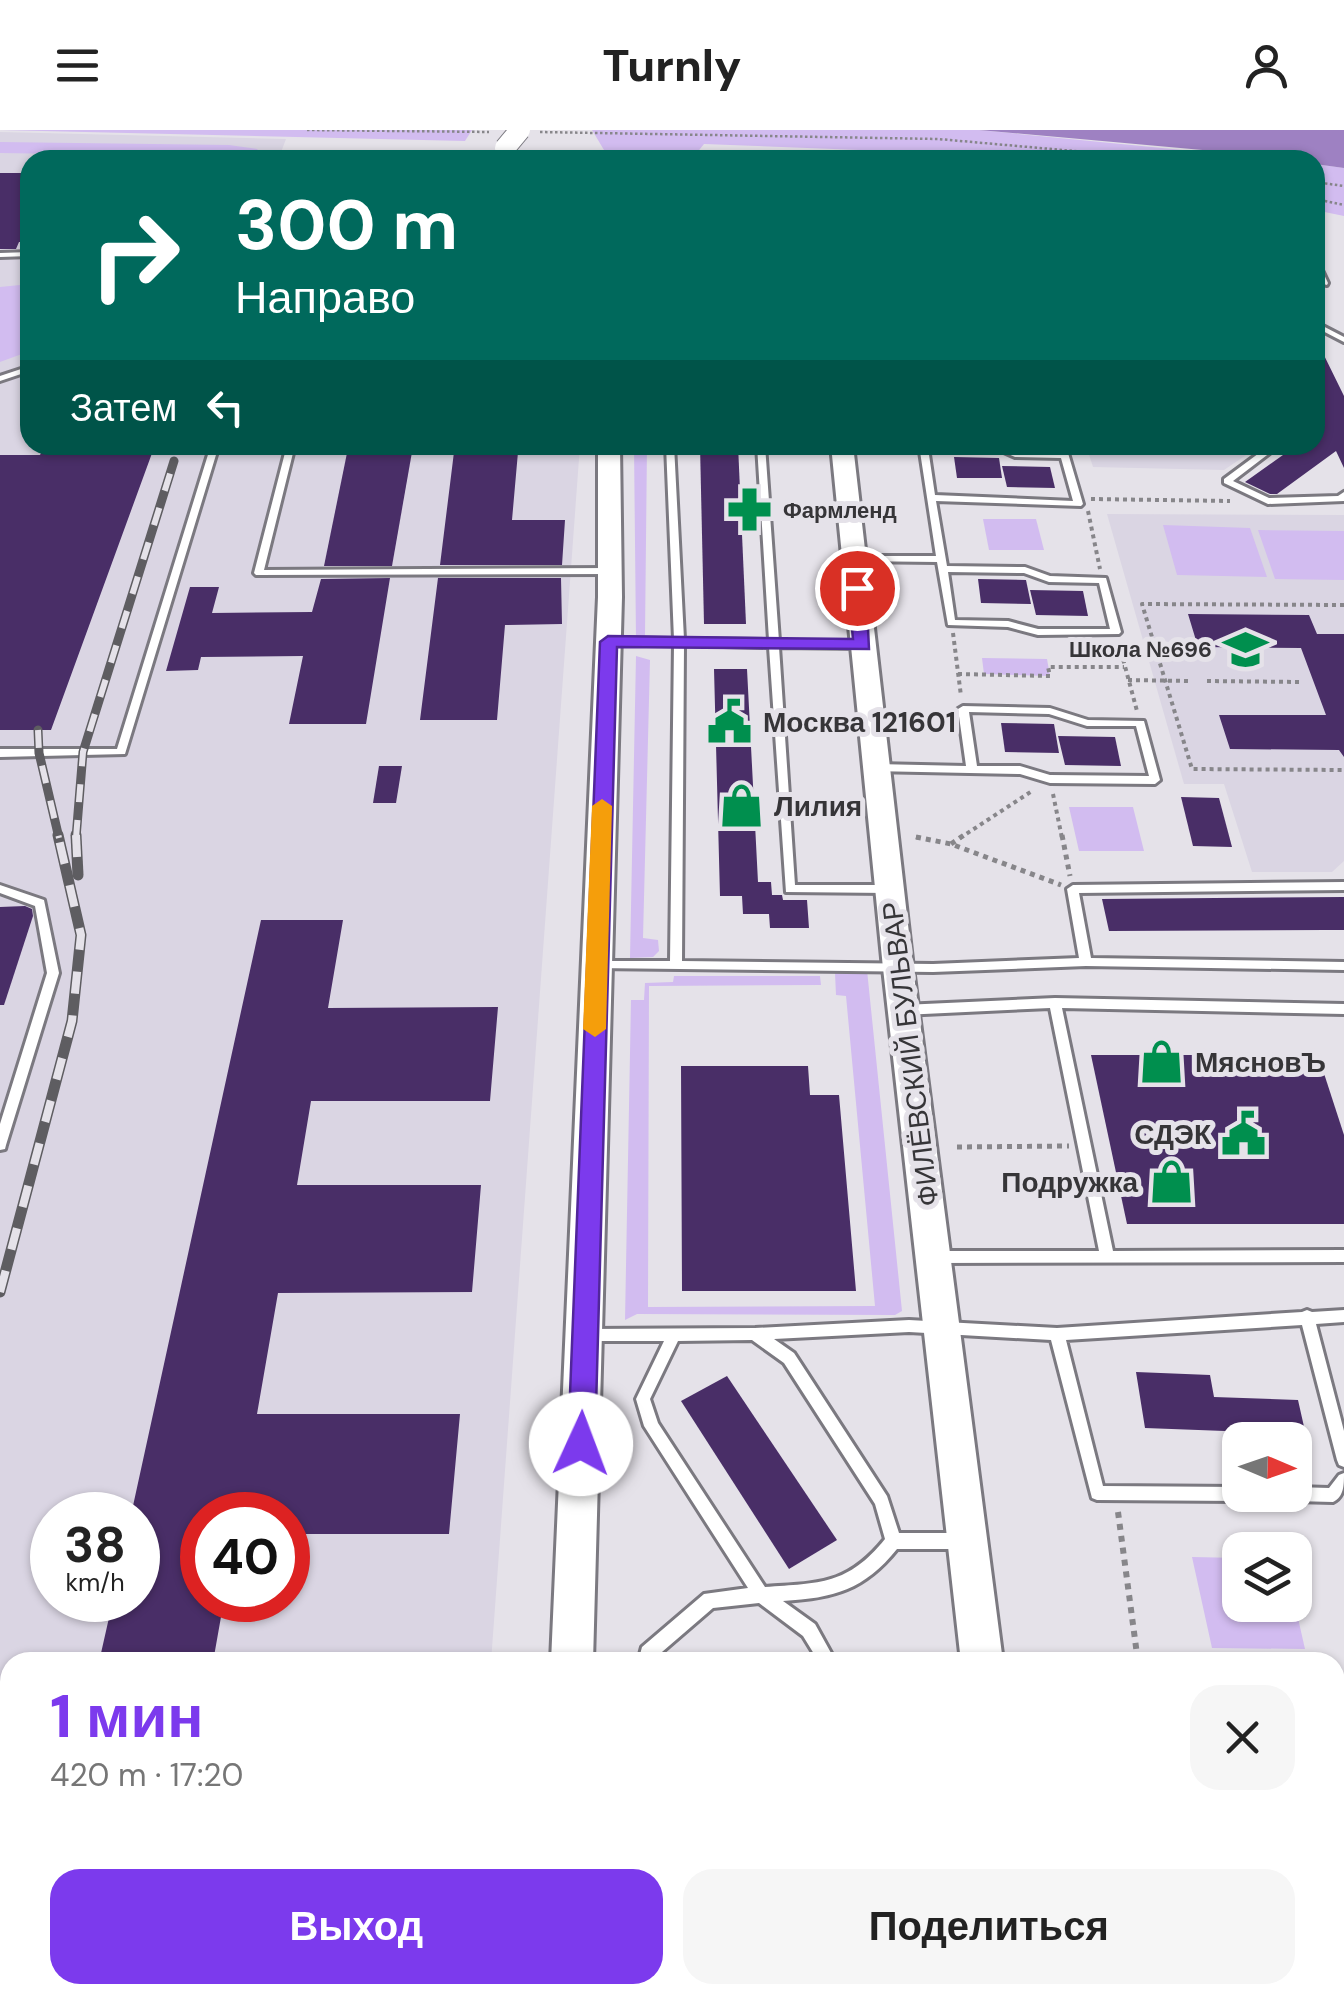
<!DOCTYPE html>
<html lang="ru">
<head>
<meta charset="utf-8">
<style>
	body { margin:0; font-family:"DM Sans",sans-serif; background:#f6f6f6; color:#222; height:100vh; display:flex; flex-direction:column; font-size:38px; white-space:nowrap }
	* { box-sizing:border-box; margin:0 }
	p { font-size:32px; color:#767676 }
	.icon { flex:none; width:55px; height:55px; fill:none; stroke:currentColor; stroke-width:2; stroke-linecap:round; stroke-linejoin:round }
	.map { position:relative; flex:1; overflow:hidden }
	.side { position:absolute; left:0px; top:1522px; width:1345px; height:352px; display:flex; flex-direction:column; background:#fff; border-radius:30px 30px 0 0; box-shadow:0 2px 8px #0004 }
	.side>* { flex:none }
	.banner { position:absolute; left:20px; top:20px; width:1305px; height:305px; border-radius:30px; box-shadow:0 2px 8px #0004; background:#00695c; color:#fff; overflow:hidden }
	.needle { width:65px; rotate:92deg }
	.tools { position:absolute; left:1222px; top:1292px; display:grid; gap:20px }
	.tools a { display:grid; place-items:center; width:90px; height:90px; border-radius:20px; background:#fff; box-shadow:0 2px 8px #0004; font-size:50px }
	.speed { position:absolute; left:30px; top:1362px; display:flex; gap:20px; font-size:50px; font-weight:700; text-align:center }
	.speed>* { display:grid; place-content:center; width:130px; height:130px; border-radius:50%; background:#fff; box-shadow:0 2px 8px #0004; line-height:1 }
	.speed small { font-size:25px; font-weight:400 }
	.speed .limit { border:15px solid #d22; background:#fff; color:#111 }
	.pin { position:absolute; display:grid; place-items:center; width:85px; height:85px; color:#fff; margin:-42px; border:5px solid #fff; border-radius:50%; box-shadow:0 2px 10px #0007 }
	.me { position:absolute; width:110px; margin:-55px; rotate:2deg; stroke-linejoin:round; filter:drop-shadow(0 0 8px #0008) }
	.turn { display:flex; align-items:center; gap:35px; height:210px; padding:0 50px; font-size:45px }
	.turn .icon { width:130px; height:130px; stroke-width:2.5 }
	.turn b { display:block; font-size:70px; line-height:85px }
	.then { display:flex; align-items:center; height:95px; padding:0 50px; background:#0003; gap:20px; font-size:38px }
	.round { display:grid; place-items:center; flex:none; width:105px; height:105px; border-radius:30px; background:#f6f6f6 }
	.summary { display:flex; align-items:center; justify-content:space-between; height:170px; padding:0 50px }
	h1 { font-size:60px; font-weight:800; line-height:75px; color:#7c3aed }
	.cta { display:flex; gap:20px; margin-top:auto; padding:20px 50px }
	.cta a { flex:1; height:115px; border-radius:30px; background:#7c3aed; color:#fff; font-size:40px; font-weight:800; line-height:115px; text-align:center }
	.cta a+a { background:#f6f6f6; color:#222 }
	header { display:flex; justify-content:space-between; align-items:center; height:130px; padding:0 50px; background:#fff; font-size:45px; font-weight:800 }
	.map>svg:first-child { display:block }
</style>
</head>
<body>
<header><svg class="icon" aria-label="menu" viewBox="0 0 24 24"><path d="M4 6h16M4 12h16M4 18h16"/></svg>Turnly<svg class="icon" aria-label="person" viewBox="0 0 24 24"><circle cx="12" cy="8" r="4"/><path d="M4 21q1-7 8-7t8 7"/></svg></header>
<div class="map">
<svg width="1344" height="1874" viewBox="0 0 1344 1874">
	<rect width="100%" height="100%" fill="#e5e2e9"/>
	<g fill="#dad5e3" fill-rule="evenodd">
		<path d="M0,2L286,9L278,30H30V315H580L491,1532H10V1865H467L466,1874H0ZM52,1385H138V1470H52ZM202,1385H288V1470H202Z"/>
		<polygon points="1086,315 1261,315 1224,340 1093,337"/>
		<polygon points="1107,384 1344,385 1344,731 1332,742 1252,742 1224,654 1184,654"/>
	</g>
	<g fill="#d2bcf0">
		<polygon points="0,0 472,0 465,11"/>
		<polygon points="592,0 979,0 1285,30 916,30 912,22 704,14 691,30 610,30"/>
		<path d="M0,12L229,15L257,19L268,30C178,30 90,24 0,23Z"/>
		<polygon points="1315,34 1344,38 1344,86 1315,80"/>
		<polygon points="30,154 30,221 0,232 0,157"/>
		<polygon points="634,315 647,315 645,505 659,506 636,509"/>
		<polygon points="983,389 1036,389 1044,420 989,420"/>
		<polygon points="1163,395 1250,398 1267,447 1177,445"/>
		<polygon points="1258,400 1344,401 1344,450 1275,449"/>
		<polygon points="636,526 650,530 643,808 658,810 659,821 653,827 630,828"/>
		<polygon points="982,528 1047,529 1050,546 984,544"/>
		<polygon points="1069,677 1133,677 1144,721 1079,721"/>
		<polygon points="847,839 867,840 902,1181 895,1185 637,1184 625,1190 631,870 644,870 645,853 673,852 674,846 820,846 821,855 649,856 648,1177 875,1176 846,866 836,865 835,843"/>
		<polygon points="1192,1427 1240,1428 1240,1475 1295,1475 1305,1519 1212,1518"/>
		<polygon points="1335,1806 1344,1806 1344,1874 1288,1874 1286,1865 1335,1865"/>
	</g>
	<polygon fill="#9e81c2" points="979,0 1344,0 1344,38 1315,34 1315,30"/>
	<g fill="#492e67">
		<polygon points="0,43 30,43 30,112 19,112 16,119 0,119"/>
		<polygon points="1315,207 1344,266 1344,338 1336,321 1277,364 1270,364 1245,352 1297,315 1315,315 1315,302 1325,295 1315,273"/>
		<polygon points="45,315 155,315 51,600 0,600 0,325 40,325"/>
		<polygon points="700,315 738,315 746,494 704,494"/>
		<polygon points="412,322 392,436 324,436 347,323"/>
		<polygon points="454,322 518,322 512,390 565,390 562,435 440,435"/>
		<polygon points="954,327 999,328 1002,348 957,348"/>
		<polygon points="1002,336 1050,337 1055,358 1007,357"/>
		<polygon points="390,448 366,594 289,594 303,526 201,527 198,540 166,541 190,457 219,457 212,483 312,482 321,449"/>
		<polygon points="438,448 561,448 562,494 505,495 497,590 420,590"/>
		<polygon points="978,449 1026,450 1031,474 981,473"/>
		<polygon points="1030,460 1083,461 1088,486 1036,485"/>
		<polygon points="1188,484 1309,485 1317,504 1344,504 1344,627 1339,620 1230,619 1219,585 1326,585 1301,518 1198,517"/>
		<polygon points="714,539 747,539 758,752 771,752 772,765 782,765 783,770 807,770 809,798 770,798 769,784 743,784 742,766 720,766"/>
		<polygon points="1001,593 1054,594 1059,623 1005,622"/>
		<polygon points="1058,606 1115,607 1121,636 1065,635"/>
		<polygon points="379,636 402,636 396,673 373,673"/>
		<polygon points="1181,667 1219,668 1232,717 1193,716"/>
		<polygon points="1344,767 1344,800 1325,800 1109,801 1102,769"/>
		<polygon points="25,776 32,779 33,786 4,875 0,875 0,777"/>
		<polygon points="261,790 343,790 328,878 498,877 490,971 311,971 297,1055 481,1055 472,1162 278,1163 257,1284 460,1284 449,1404 288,1404 288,1385 202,1385 202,1470 224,1470 213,1532 99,1532 113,1470 138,1470 138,1385 131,1385"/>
		<polygon points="1091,925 1318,925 1344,1005 1344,1094 1127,1094"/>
		<polygon points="681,936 808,936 810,965 839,965 856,1161 682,1161"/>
		<polygon points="1136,1242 1210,1245 1214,1267 1298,1270 1307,1310 1227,1310 1225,1301 1145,1298"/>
		<polygon points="727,1246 837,1410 789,1439 681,1271"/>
	</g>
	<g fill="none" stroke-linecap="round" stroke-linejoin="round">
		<defs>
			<g id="service">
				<polygon points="105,26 108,28 107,30 101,30"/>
				<polygon points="30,122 30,126 0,127 0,123"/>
				<polygon points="1315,132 1319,134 1328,153 1327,155 1320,153 1315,142"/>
				<polygon points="1315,192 1344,207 1344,212 1315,197"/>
				<polygon points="30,236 30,241 0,251 0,246"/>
				<polygon points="211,315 219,315 125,624 0,627 0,619 117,619"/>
				<polygon points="287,315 295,315 264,440 611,438 616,441 611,444 256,445 254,443"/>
				<polygon points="666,315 674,315 684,509 769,510 757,315 765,315 779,511 863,512 868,515 863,518 779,517 795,755 888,755 894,759 888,763 786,762 769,517 684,515 682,831 933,834 1079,828 1067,759 1073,755 1344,752 1344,760 1079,763 1091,828 1344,832 1344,840 1086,836 933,842 595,838 593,835 599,831 670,831 674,515 608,514 603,511 608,508 674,509"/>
				<path d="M919,315H1003L1017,321L1068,323L1083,374L1081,376L936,371L947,436L1025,437L1050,446L1106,448L1121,502L1119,504L1038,505L1008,497L948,495L937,432L851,431V427L854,426H936ZM928,318L997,319L1015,327L1061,328L1073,371L935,365ZM948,442L1024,443L1049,452L1099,453L1110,499H1038L1008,491L955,490Z"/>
				<polygon points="1270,315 1280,315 1233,351 1269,368 1338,366 1344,362 1344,371 1268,374 1224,353 1224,349"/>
				<path d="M963,576L1050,578L1088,590L1144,591L1160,650L1155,654L1050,653L1020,644L872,641L871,638L876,634L966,636L958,579ZM969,582L1049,584L1087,596H1136L1149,646L1050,645L1020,636H977Z"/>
				<polygon points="0,755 44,770 59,843 6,1015 5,1019 0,1020 0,994 47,843 35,776 0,763"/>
				<polygon points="1055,868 1344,874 1344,884 1062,878 1113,1121 1344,1120 1344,1132 937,1133 932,1131 930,1127 932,1123 937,1121 1099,1121 1050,878 903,885 897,880 903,875"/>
				<path d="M1307,1180L1312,1182L1344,1180V1192L1316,1194L1344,1301V1337L1339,1335L1337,1330L1302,1195L1066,1210L1103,1356L1240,1357V1365H1247L1245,1369L1240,1371L1097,1370L1092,1368L1051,1210L909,1202L774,1209L794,1223L887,1366L899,1403H963L968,1406L971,1411L968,1416L963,1419H897C864,1460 834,1468 783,1471L815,1494L836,1532H819L803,1506L759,1473L713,1478L655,1528L654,1532H638L642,1517L704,1464L748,1458L644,1296L636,1269L664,1211H588L583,1209L581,1205L583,1201L588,1199L755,1198L909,1190L1057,1198L1302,1182ZM752,1210L784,1233L875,1374L885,1409C848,1455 820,1453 765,1457L658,1293L650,1269L678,1211Z"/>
				<path d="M1344,1343C1344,1355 1344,1367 1333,1372L1295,1371L1290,1369L1288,1365H1295V1357L1329,1358L1339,1345Z"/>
				<polygon points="1335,1573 1344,1574 1344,1590 1335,1589"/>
				<rect x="1335" y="1747" width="9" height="18"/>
				<polygon points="645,1865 664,1865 660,1874 641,1874"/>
				<polygon points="839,1865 858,1865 862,1874 843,1874"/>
				<polygon points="1183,1865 1201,1865 1203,1874 1185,1874"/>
			</g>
			<g id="tertiary">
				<polygon points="598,315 620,315 622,467 593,1532 551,1532 598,467"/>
				<polygon points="831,315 853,315 913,838 1003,1532 961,1532 883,838"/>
				<rect x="534" y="1865" width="48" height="9"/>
				<polygon points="998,1865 1046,1865 1047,1874 999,1874"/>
			</g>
		</defs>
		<use href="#service" stroke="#7b7980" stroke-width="6"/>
		<use href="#tertiary" stroke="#7b7980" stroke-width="6"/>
		<g stroke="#87868a" stroke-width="2.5" stroke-dasharray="2.5 2.5" stroke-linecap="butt">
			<polyline points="307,0 489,2"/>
			<polyline points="540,2 938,9 1176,30"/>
			<polyline points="923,30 930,22 1056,30"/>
			<polyline points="1315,52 1344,56"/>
			<polyline points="1315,69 1344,75"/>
		</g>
		<g stroke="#87868a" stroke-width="4" stroke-dasharray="4 4" stroke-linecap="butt">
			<polyline points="1091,369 1230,371"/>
			<polyline points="1088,381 1100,439"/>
			<polyline points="1344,475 1142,474 1192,639 1344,640"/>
			<polyline points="953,503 961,566"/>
			<polyline points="1119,514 1137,581"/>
			<polyline points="958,544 1050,546 1048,537 1124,537"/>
			<polyline points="1128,550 1189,551"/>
			<polyline points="1207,551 1302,552"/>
			<polyline points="1053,664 1062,708"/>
			<polyline points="916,707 920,708"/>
			<polyline points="960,708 1032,661"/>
		</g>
		<g stroke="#87868a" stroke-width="5" stroke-dasharray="5 5" stroke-linecap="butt">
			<polyline points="1062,705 1070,746"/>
			<polyline points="916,707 951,714 1061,755"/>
			<polyline points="951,714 964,705"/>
			<polyline points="957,1017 1069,1016"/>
		</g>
		<polyline stroke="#87868a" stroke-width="6" stroke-dasharray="6 6" stroke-linecap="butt" points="1118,1382 1138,1532"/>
		<use href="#service" fill="#fff" fill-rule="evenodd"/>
		<use href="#tertiary" fill="#fff" fill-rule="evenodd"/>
		<defs>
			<g id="rail-far1">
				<polyline points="38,600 39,623 59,708"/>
				<polyline points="76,708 83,622 174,331"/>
			</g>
			<g id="rail">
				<polyline points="76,705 78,745"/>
				<polyline points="0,1162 72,891 81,805 58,705"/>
			</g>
		</defs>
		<use href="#rail-far1" stroke="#5e5d61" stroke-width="9"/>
		<use href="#rail" stroke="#5e5d61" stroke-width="11"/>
		<use href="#rail-far1" stroke="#e5e2e9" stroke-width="6" stroke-dasharray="18" stroke-linecap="butt"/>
		<use href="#rail" stroke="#e5e2e9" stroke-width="8" stroke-dasharray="22" stroke-linecap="butt"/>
		<defs>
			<polyline id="tertiary-bridge" points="505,18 520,0"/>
		</defs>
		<use href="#tertiary-bridge" stroke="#7b7980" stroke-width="22" stroke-linecap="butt"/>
		<use href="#tertiary-bridge" stroke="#fff" stroke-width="20"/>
	</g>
	<polygon fill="#7c3aed" stroke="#51269a" stroke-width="2.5" points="857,453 866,458 869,519 617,517 595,1314 591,1323 581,1327 572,1323 568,1314 600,512 608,506 853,509 848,458"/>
	<polygon fill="#f59e0b" points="602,669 612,676 606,899 595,907 583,899 592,676"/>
	<defs>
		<symbol id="pharmacy-bare" viewBox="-9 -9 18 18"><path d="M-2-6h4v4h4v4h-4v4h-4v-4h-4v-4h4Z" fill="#008f4e" stroke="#e5e2e9" stroke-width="2.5" paint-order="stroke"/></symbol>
		<symbol id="school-bare" viewBox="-9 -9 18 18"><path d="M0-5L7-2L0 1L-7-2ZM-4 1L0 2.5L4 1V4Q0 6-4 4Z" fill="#008f4e" stroke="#e5e2e9" stroke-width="2.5" paint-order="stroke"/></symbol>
		<symbol id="civic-bare" viewBox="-9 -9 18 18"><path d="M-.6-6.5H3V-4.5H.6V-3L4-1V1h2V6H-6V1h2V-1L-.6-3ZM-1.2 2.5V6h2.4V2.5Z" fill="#008f4e" stroke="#e5e2e9" stroke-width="2.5" paint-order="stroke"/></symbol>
		<symbol id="shop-bare" viewBox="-9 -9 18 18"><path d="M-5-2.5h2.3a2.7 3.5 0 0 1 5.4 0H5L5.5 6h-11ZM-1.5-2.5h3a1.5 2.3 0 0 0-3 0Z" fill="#008f4e" stroke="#e5e2e9" stroke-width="2.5" paint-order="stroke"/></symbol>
	</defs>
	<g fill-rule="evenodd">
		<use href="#pharmacy-bare" x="718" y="348" width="63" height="63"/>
		<use href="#school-bare" x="1214" y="488" width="63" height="63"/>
		<use href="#civic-bare" x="698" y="560" width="63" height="63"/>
		<use href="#shop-bare" x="710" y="644" width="63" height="63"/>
		<use href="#shop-bare" x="1130" y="900" width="63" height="63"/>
		<use href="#civic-bare" x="1212" y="972" width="63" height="63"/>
		<use href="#shop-bare" x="1140" y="1020" width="63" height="63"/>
	</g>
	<g text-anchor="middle" stroke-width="10" stroke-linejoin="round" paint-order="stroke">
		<g font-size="22" font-weight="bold" fill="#363538" stroke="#e5e2e9" text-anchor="start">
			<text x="783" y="388">Фармленд</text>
			<text x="1212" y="527" text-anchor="end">Школа №696</text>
		</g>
		<g font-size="28" font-weight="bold" fill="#363538" stroke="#e5e2e9" text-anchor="start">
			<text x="763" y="602">Москва 121601</text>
			<text x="774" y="686">Лилия</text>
			<text x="1195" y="942">МясновЪ</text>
			<text x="1211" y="1014" text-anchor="end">СДЭК</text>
			<text x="1138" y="1062" text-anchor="end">Подружка</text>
		</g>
		<g font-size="28" fill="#363538" stroke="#e5e2e9">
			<text transform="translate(910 924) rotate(-97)" y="10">ФИЛЁВСКИЙ БУЛЬВАР</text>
		</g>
	</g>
</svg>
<div class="tools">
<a><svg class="needle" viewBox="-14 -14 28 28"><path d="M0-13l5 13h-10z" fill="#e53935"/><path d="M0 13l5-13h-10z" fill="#767676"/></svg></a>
<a><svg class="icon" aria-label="layers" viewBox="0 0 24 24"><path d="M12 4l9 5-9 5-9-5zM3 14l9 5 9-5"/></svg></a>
</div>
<div class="speed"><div>38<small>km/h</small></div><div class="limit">40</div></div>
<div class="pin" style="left:857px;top:458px;background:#d93025"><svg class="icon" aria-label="arrive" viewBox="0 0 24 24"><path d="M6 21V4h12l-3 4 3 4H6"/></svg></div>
<svg class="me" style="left:581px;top:1314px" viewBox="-20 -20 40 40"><circle r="19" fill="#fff"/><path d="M0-13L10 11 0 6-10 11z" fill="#7c3aed"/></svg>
<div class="banner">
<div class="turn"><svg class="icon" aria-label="right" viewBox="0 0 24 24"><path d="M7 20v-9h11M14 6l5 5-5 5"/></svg><div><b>300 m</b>Направо</div></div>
<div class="then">Затем<svg class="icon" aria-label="left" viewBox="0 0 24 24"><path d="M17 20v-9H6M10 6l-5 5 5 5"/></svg></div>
</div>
<section class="side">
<div class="summary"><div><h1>1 мин</h1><p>420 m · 17:20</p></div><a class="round"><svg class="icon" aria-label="close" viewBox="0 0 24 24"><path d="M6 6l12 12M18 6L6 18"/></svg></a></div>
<div class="cta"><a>Выход</a><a>Поделиться</a></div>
</section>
</div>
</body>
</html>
